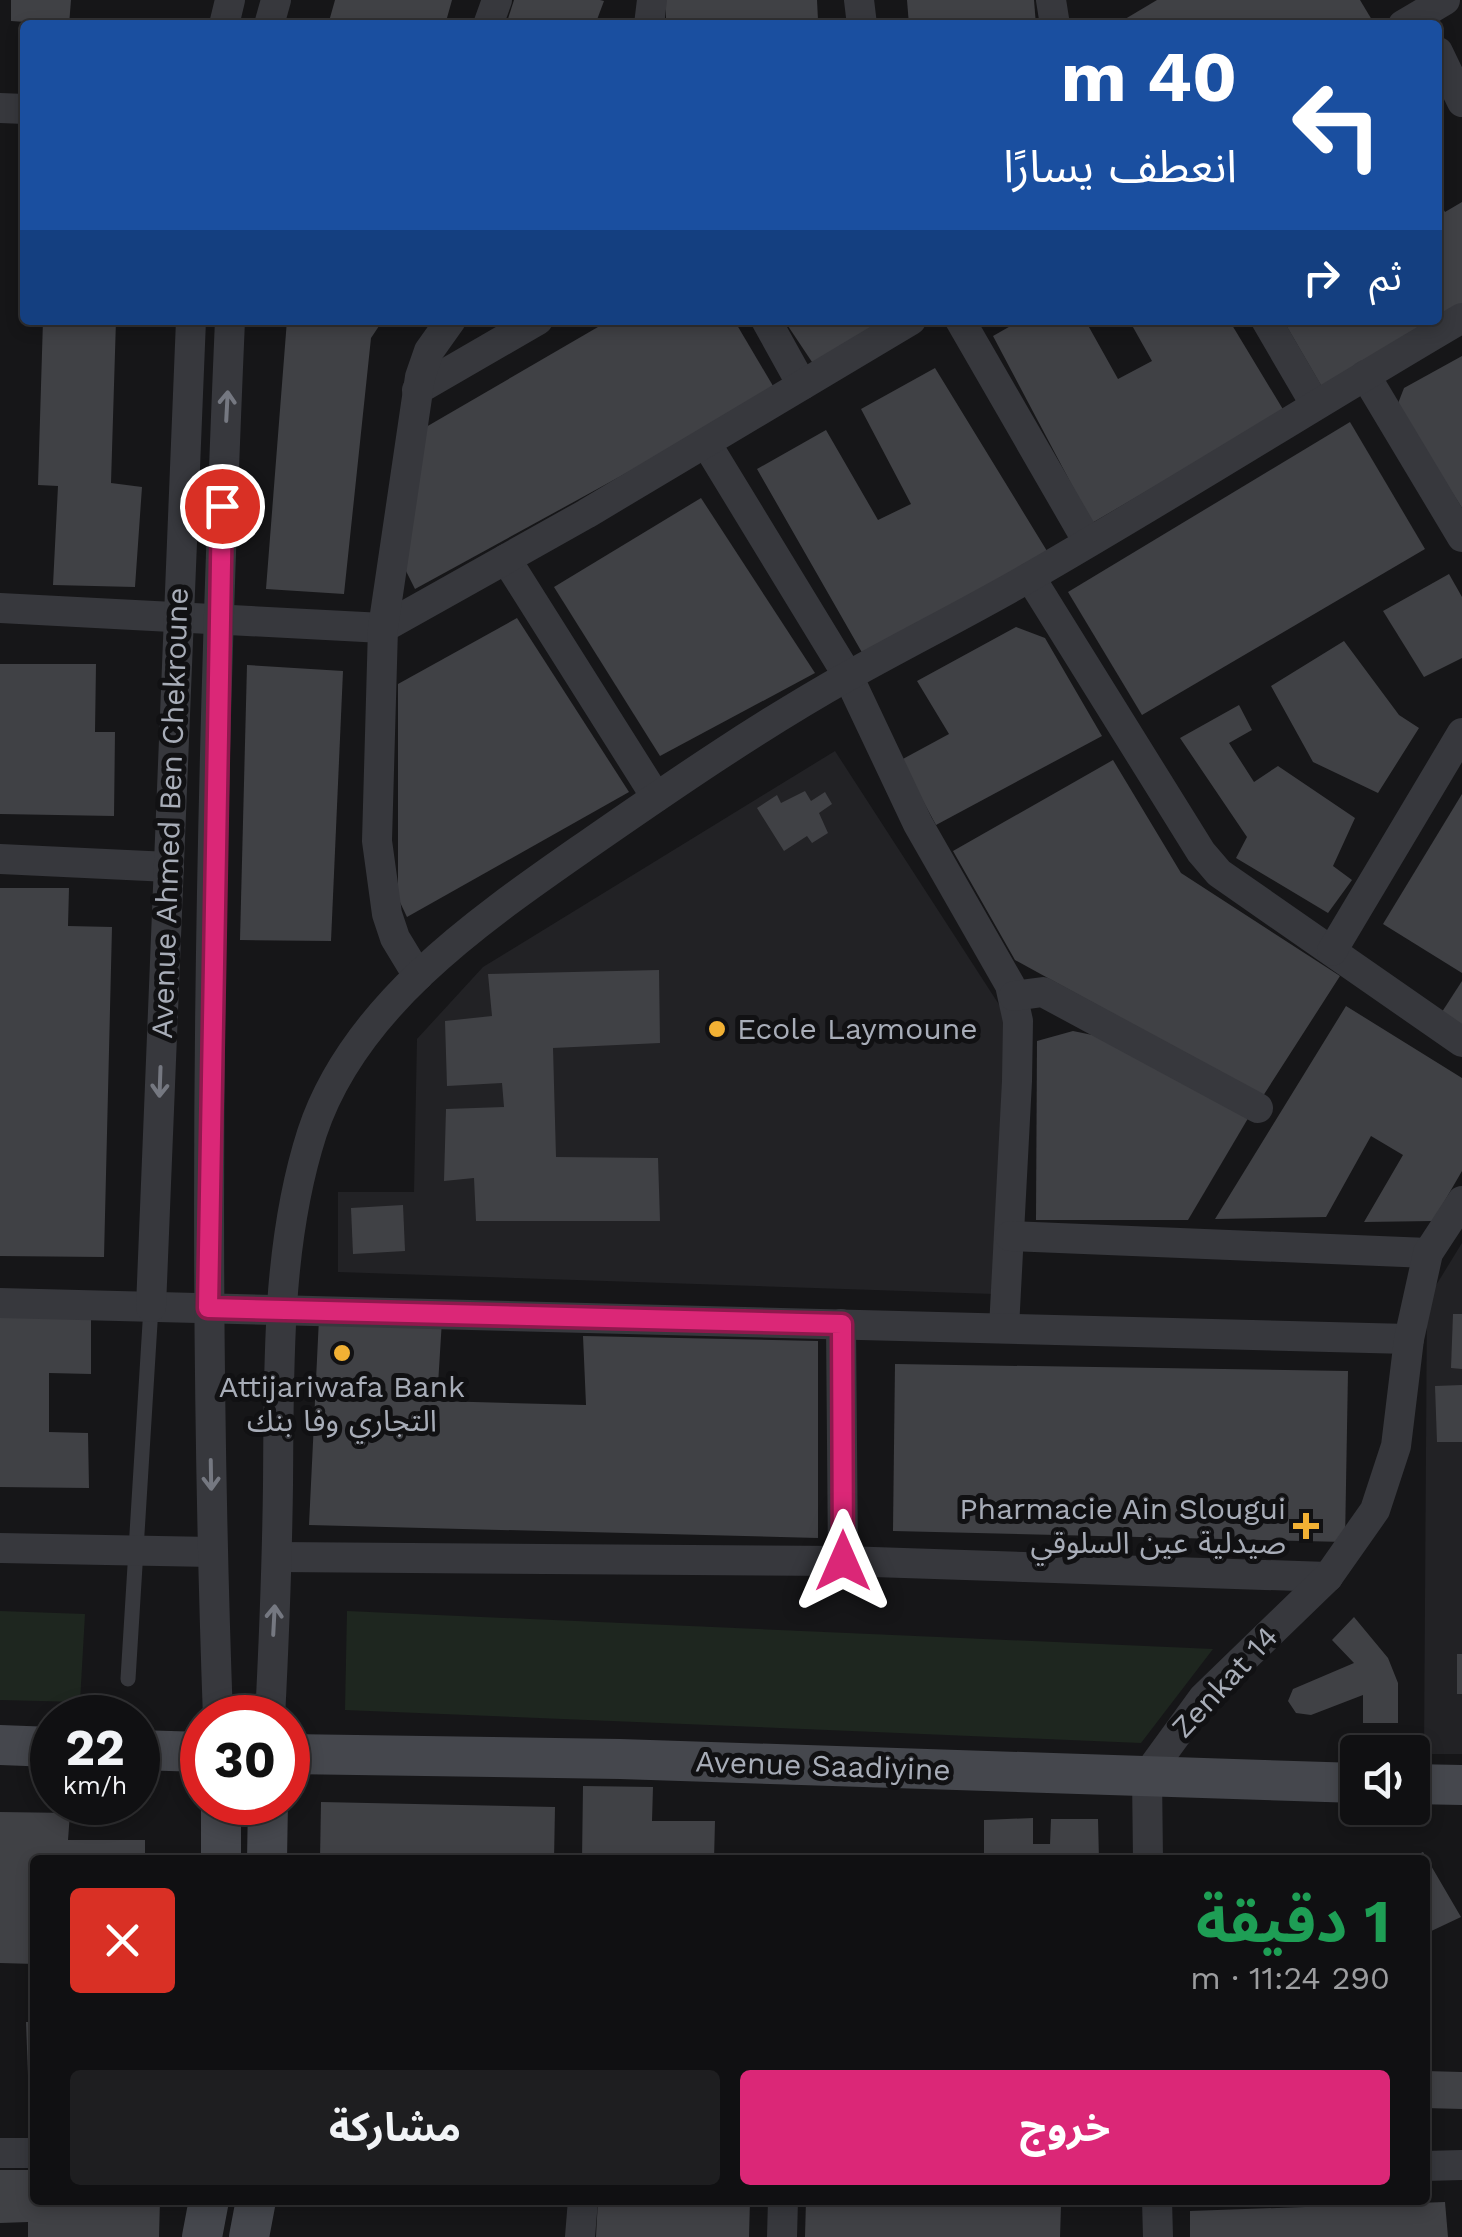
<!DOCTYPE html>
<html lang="ar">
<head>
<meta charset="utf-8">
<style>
	body { margin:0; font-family:"Work Sans","Noto Sans Arabic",sans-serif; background:#1e1e20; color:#f1f3f6; direction:rtl; height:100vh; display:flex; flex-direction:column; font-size:38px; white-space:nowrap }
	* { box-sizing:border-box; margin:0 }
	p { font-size:32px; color:#9c9d9f }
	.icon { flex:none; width:55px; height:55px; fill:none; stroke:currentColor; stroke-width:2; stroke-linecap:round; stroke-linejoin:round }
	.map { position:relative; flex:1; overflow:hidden; direction:ltr }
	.sheet { position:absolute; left:30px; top:1855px; width:1400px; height:350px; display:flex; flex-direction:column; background:#101012; border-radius:10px; box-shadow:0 5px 15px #0003,0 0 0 2px #303032; direction:rtl }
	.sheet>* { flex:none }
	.hud { position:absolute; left:20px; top:20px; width:1422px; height:305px; border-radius:10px; box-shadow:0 5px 15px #0003,0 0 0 2px #303032; direction:rtl; background:#1a4fa0; color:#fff; overflow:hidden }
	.controls { position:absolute; left:1340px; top:1735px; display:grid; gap:20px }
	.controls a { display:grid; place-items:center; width:90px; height:90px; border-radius:10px; background:#101012; box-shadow:0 5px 15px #0003,0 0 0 2px #303032; font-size:50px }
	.speed { position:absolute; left:30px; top:1695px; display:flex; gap:20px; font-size:50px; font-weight:700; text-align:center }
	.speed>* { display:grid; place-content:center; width:130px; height:130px; border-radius:50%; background:#101012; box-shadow:0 5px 15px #0003,0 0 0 2px #303032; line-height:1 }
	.speed small { font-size:25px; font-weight:400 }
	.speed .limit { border:15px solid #d22; background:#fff; color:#111 }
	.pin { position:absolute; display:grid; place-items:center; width:85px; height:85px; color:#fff; margin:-42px; border:5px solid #fff; border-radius:50%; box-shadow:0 2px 10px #0007 }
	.me { position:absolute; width:110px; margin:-55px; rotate:0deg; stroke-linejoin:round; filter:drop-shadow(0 0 8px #0008) }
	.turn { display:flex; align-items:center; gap:35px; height:210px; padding:0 40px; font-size:45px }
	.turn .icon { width:130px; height:130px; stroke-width:2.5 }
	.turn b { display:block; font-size:70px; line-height:85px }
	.then { display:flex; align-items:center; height:95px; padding:0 40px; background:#0003; gap:20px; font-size:38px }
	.round { display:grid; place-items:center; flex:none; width:105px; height:105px; border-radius:10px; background:#1e1e20 }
	.summary { display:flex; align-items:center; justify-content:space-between; height:170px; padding:0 40px }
	h1 { font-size:60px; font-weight:700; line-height:75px; color:#1e9e55 }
	.action { display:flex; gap:20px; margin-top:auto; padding:20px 40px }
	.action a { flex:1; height:115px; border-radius:10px; background:#db2777; color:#fff; font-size:40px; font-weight:700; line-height:115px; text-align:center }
	.action a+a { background:#1e1e20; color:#f1f3f6 }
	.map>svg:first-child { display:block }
</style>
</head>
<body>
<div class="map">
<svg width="1462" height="2237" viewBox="0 0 1462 2237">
	<rect width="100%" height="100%" fill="#161618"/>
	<g fill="#222225">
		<polygon points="835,751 1009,1020 994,1294 338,1272 338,1192 414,1192 417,1039 483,967"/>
		<polygon points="1462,1243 1462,1754 1424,1754 1427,1300"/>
	</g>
	<g fill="#1e261f">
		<polygon points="0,1611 85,1614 80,1702 0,1700"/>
		<polygon points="347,1611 1213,1649 1141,1743 345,1710"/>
	</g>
	<g fill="#404145">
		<polygon points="11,0 71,0 69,25 11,21"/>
		<polygon points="335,0 452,0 445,25 328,25"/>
		<polygon points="514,0 600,0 604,1 595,25 506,25"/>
		<polygon points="666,0 817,0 818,20 666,25"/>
		<polygon points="907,0 1034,0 1036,25 909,25"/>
		<polygon points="1157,0 1360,0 1375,25 1115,25"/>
		<polygon points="1438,199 1445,212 1462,202 1462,307 1322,387 1283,320 1438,320"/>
		<polygon points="43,320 116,320 111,483 142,487 135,587 53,585 58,486 38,485"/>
		<polygon points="287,320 383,320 371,338 344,594 266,589"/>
		<polygon points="610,320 734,320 776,391 415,589 404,567 426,427"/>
		<polygon points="784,320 893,320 814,365"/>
		<polygon points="1021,320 1085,320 1118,379 1152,361 1129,320 1229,320 1284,411 1092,523 993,336"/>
		<polygon points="1462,356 1462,508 1397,406 1404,388"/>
		<polygon points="935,368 1047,551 864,656 757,469 826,430 878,520 911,504 861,409"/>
		<polygon points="1350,422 1425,549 1142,715 1068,592"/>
		<polygon points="701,498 815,673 660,756 554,587"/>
		<polygon points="1449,574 1462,597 1462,658 1424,677 1383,611"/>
		<polygon points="517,618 629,792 407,917 398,898 398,684"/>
		<polygon points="1016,627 1045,638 1102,736 936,825 901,760 949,734 917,681"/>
		<polygon points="1344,641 1399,715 1419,728 1378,793 1313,762 1271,686"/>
		<polygon points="0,664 96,664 95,732 115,732 114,816 0,814"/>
		<polygon points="247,665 343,671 331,941 240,940"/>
		<polygon points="1239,705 1252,730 1229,743 1254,782 1278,766 1355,818 1333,866 1352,880 1328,913 1236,858 1247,837 1180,738"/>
		<polygon points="1113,760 1181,873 1340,976 1263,1096 1015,960 953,851"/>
		<polygon points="805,791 811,801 825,792 832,804 819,813 828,833 812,843 807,836 784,851 757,808 777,795 781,803"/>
		<polygon points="1462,794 1462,973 1383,924"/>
		<polygon points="0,888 69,888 68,926 112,927 104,1257 0,1256"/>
		<polygon points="659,970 660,1043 553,1048 556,1157 658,1158 660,1221 476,1221 474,1178 444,1181 446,1109 504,1107 502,1083 447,1086 445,1021 492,1016 488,974"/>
		<polygon points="1462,981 1462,1028 1440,1015"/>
		<polygon points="1346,1006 1462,1078 1462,1171 1433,1221 1364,1222 1403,1155 1371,1136 1326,1217 1215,1219"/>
		<polygon points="1073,1031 1107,1038 1250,1115 1188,1220 1036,1220 1037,1041"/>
		<polygon points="403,1205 405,1251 353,1254 351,1208"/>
		<polygon points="0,1312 91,1314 91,1374 49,1373 49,1432 88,1433 89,1488 0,1487"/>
		<polygon points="1453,1314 1462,1314 1462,1369 1451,1368"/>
		<polygon points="319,1318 442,1320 437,1401 586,1405 583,1336 818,1341 818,1538 309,1525"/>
		<polygon points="895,1364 1348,1371 1345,1542 893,1531"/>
		<polygon points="1462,1385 1462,1442 1437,1442 1435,1386"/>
		<polygon points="1354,1617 1388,1658 1398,1683 1398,1723 1363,1723 1363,1695 1311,1715 1296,1713 1288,1701 1293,1689 1354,1663 1332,1640"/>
		<rect x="1457" y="1654" width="5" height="40"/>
		<polygon points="116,1697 124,1717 93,1713 92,1702"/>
		<polygon points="583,1786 653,1787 652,1821 715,1821 714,1860 582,1860"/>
		<polygon points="321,1802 555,1807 554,1860 320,1860"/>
		<polygon points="0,1812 70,1813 68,1840 145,1840 145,1860 35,1860 35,1964 0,1963"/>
		<polygon points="1033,1818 1033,1844 1050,1844 1051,1819 1098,1819 1099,1860 984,1860 984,1820"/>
		<polygon points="1423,1852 1461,1917 1425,1934 1425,1860 1407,1860"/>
		<polygon points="26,2022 35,2022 35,2101 29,2101"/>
		<polygon points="1425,2071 1462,2072 1462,2109 1425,2108"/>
		<polygon points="0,2170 35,2170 35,2200 160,2200 159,2237 28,2237 28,2222 0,2223"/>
		<polygon points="598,2200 750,2200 749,2237 596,2237"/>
		<polygon points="806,2200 1061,2205 1060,2237 805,2237"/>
		<polygon points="1445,2202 1448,2237 1190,2237 1190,2211"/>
	</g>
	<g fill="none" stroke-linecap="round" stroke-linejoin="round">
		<polyline stroke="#37383d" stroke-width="15" points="128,1679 151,1307"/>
		<g stroke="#37383d" stroke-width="30">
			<polyline points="859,0 862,25"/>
			<polyline points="1051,0 1055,25"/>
			<polyline points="224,25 230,0"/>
			<polyline points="269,25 276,0"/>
			<polyline points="488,25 497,0"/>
			<polyline points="649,25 652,0"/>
			<polyline points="1403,25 1445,0"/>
			<polyline points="1438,52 1462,102"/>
			<polyline points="0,108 25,109"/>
			<polyline points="766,320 802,385"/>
			<polyline points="960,320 1088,542"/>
			<polyline points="1266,320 1315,404"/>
			<polyline points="1365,375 1462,537"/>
			<polyline points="417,390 538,320"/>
			<polyline points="706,443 848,676 918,824 1010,985 1018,1021 1017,1081 1004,1328"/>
			<polyline points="506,559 656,797"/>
			<polyline points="1030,577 1201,852 1219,873 1462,1042"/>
			<polyline points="0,608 383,628 586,514 911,320"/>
			<polyline points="0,859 169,867"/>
			<polyline points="1332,951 1462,733"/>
			<polyline points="418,976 395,938 387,914 377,841 383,628 420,377 429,351 451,320"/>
			<polyline points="1014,996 1043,992 1258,1108"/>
			<polyline points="1010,1236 1428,1253"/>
			<polyline points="0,1303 1409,1339"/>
			<polyline points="151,1307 191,320"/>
			<polyline points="841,1324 843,1561"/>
			<polyline points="0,1548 212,1552"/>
			<polyline points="277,1557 843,1561 1328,1577"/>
			<path d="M218,1718C201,1252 210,785 230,320"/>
			<path d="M270,1718C274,1640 277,1562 278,1485C279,1369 276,1245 312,1133C354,1005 481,919 587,845C672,786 759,726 850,675C909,642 969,612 1028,578C1174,494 1317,403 1462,318"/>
			<polyline points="1148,1860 1147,1775 1203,1698 1328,1577 1375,1510 1396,1446 1409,1339 1428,1253 1462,1201"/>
			<polyline points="0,2153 35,2153"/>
			<polyline points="1425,2166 1462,2165"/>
			<polyline points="1157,2200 1158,2237"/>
			<polyline points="580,2237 583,2200"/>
			<polyline points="782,2237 783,2200"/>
		</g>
		<g stroke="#45474d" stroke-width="40">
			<polyline points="0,1745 52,1747"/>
			<polyline points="138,1750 202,1752"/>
			<polyline points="288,1754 620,1759 1358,1783"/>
			<polyline points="1412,1784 1462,1785"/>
			<polyline points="221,1860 221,1802"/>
			<polyline points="267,1860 268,1802"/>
			<polyline points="202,2237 209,2200"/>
			<polyline points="249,2237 256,2200"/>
		</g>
	</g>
	<defs><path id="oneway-shaft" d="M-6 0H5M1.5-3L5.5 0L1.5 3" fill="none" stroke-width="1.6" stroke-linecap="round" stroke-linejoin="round" transform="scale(2.5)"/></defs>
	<g stroke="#757881">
		<use href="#oneway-shaft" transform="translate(227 406) rotate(-87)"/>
		<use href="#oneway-shaft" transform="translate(160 1082) rotate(92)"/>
		<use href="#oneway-shaft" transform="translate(211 1475) rotate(89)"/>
		<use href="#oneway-shaft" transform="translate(274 1620) rotate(-87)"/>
	</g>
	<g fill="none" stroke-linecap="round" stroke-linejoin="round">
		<defs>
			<polyline id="route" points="222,506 208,1308 842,1324 843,1561"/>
		</defs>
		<use href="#route" stroke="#8e194d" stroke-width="25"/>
		<use href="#route" stroke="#db2777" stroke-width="18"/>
	</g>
	<g fill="#f2b134" stroke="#111113" stroke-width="4">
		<circle cx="717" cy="1029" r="10"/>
		<circle cx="342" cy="1353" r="10"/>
		<path d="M1301 1511h10v10h10v10h-10v10h-10v-10h-10v-10h10z"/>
	</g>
	<g text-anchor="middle" stroke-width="10" stroke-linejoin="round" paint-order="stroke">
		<g font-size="30" fill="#a8adb8" stroke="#111113">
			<text transform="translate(170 813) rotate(-88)" y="10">Avenue Ahmed Ben Chekroune</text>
			<text transform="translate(1225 1682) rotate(-47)" y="10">Zenkat 14</text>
			<text transform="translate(823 1766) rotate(2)" y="10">Avenue Saadiyine</text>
		</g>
		<g font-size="30" fill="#a8adb8" stroke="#111113" text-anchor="start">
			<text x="737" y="1039">Ecole Laymoune</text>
			<text x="342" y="1397" text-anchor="middle">Attijariwafa Bank<tspan x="342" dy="34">التجاري وفا بنك</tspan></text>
			<text x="1286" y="1519" text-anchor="end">Pharmacie Ain Slougui<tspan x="1286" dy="34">صيدلية عين السلوقي</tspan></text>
		</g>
	</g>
</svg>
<div class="controls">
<a><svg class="icon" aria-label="sound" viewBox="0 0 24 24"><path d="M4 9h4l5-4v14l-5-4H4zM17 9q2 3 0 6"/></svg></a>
</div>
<div class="speed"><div>22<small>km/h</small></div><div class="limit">30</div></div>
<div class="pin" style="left:222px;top:506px;background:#d93025"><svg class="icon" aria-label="arrive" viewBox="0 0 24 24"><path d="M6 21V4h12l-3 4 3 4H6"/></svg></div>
<svg class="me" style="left:843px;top:1561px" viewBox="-20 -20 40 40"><path d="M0-17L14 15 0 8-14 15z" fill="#db2777" stroke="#fff" stroke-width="4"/></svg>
<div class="hud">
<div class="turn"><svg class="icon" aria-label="left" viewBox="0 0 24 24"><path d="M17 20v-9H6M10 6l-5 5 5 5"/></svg><div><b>40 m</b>انعطف يسارًا</div></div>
<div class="then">ثم<svg class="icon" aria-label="right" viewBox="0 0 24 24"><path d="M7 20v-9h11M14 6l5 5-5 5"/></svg></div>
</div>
<section class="sheet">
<div class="summary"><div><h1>1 دقيقة</h1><p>290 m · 11:24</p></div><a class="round" style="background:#d93025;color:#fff"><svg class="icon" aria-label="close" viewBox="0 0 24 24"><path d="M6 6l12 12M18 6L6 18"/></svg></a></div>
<div class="action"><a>خروج</a><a>مشاركة</a></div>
</section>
</div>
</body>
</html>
